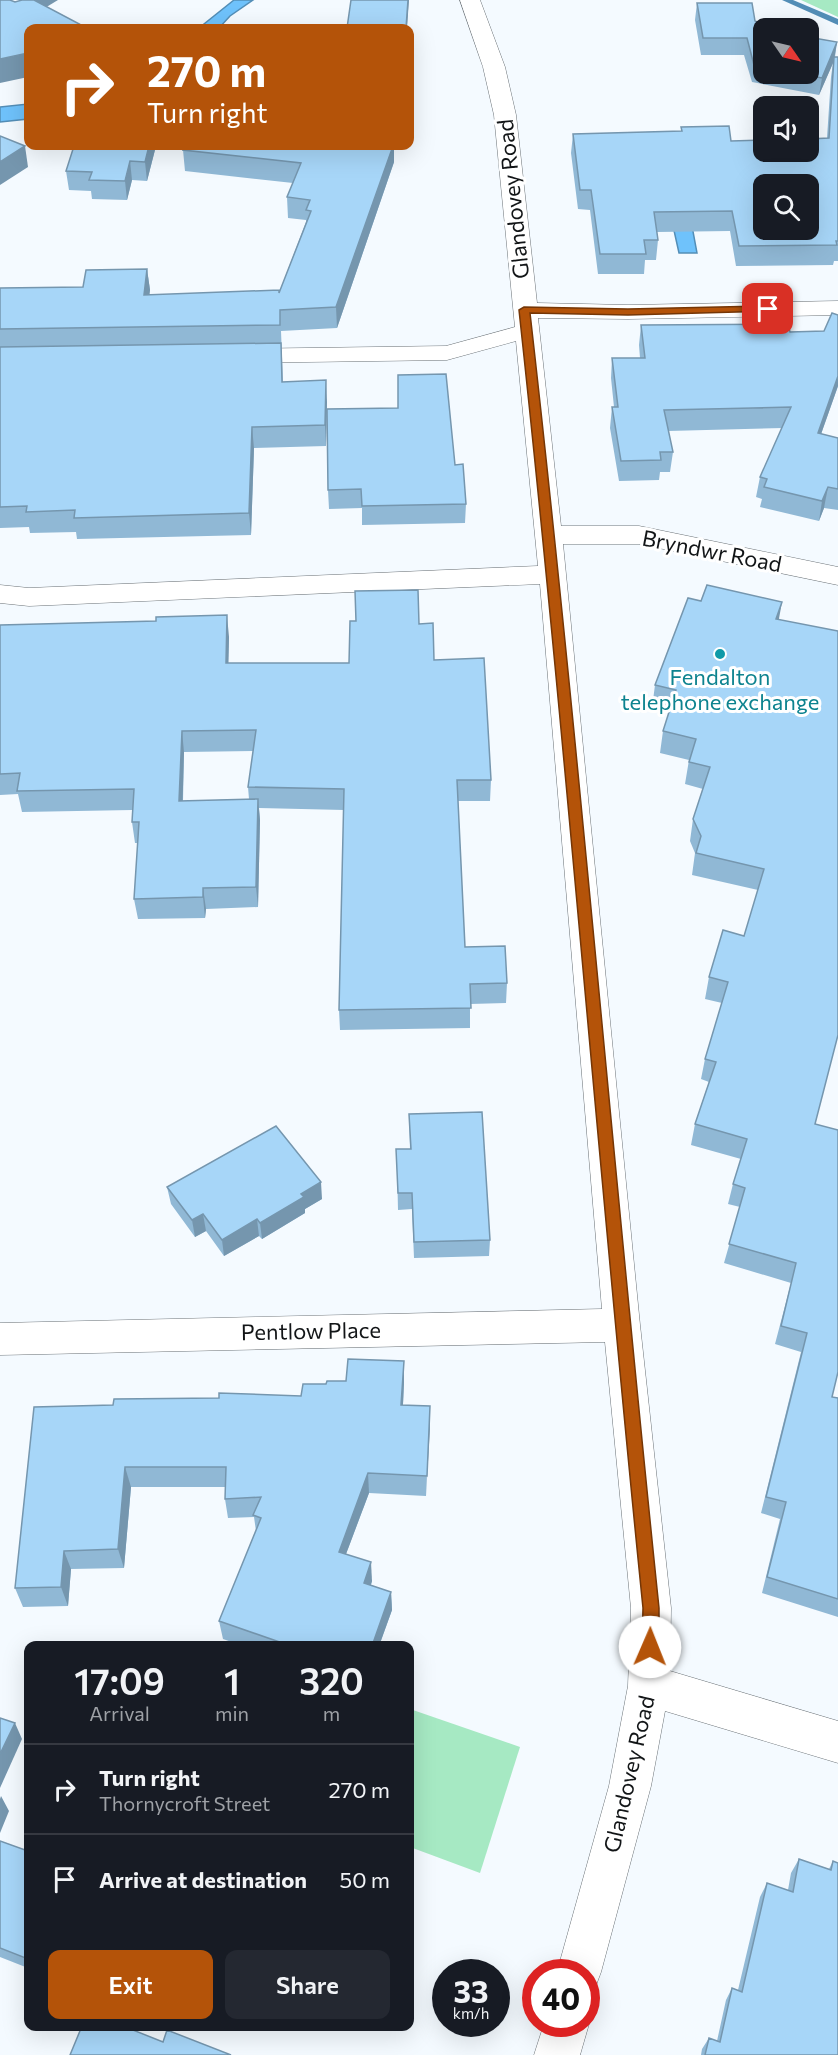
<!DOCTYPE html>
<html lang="en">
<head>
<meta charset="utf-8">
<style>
	body { margin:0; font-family:Commissioner,sans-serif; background:#242831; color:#f1f3f6; height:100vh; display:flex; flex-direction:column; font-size:22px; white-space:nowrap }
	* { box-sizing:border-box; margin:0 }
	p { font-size:20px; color:#9ea1a6 }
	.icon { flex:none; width:33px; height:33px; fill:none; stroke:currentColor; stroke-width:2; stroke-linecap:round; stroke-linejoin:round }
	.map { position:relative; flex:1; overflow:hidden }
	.sheet { position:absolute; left:24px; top:1641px; width:390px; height:390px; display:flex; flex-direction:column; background:#171b24; border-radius:12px; box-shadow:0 6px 24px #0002 }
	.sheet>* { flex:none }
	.hud { position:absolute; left:24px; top:24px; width:390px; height:126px; border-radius:12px; box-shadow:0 6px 24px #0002; background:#b45309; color:#fff; overflow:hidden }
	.needle { width:39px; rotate:124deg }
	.tools { position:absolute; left:753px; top:18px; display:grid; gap:12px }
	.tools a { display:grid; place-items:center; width:66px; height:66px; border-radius:12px; background:#171b24; box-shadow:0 6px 24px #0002; font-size:30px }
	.speed { position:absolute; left:432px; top:1959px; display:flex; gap:12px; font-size:30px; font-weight:700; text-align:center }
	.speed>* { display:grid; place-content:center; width:78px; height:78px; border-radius:50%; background:#171b24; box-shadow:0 6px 24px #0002; line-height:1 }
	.speed small { font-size:15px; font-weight:400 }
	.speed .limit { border:9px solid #d22; background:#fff; color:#111 }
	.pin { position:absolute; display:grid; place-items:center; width:51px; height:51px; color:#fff; margin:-26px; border-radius:12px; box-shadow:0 3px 9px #0006 }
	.me { position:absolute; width:66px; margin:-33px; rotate:1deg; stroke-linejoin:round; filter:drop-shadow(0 0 4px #0008) }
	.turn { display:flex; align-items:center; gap:21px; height:126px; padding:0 24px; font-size:27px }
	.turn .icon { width:78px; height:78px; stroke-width:2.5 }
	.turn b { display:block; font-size:42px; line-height:51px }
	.eta { display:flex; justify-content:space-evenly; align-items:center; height:102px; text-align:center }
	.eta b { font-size:36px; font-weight:600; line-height:42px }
	.primary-button { display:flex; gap:12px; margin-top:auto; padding:12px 24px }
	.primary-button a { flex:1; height:69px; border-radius:12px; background:#b45309; color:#fff; font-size:24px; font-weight:600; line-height:69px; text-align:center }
	.primary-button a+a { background:#242831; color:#f1f3f6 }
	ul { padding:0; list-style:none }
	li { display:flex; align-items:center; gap:18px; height:90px; padding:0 24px; border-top:2px solid #363941 }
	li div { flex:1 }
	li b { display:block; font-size:22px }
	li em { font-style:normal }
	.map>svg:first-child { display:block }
</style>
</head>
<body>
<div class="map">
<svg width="838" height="2055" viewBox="0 0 838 2055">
	<rect width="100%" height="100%" fill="#f4faff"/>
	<g fill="#a6e9c3">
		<polygon points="801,0 838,0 838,17"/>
		<polygon points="410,1709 520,1747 480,1873 410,1847"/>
	</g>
	<g fill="#6fc2fb" stroke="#538eb7" stroke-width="1.5">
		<polygon points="234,0 253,0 230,16 219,28 199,28"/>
		<polygon points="28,104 28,119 0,122 0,107"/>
		<polygon points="673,226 692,226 697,253 679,253"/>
	</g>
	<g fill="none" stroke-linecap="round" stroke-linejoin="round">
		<polygon fill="#538eb7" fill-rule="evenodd" points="782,0 793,0 838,19 838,25"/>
		<defs>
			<g id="minor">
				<polygon points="460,0 480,0 505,67 516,115 537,303 628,305 838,301 838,315 628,319 538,318 561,526 639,526 838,567 838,585 639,544 563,544 640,1325 671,1608 670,1671 838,1721 838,1763 665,1711 651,1786 601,1972 595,1988 586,1991 586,1972 557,1972 609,1786 628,1686 631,1608 605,1342 0,1355 0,1323 602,1309 540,584 29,606 0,603 0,585 29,588 538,566 516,341 447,360 236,363 227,361 224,356 227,351 236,349 446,346 515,327 494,115 483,67"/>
				<polygon points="586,2019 589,2024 580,2055 534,2055 544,2024 586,2024"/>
			</g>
		</defs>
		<use href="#minor" stroke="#6b7277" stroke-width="1"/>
		<use href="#minor" fill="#fff" fill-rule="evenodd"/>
	</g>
	<g fill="#90b8d5" fill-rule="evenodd">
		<polygon points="697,3 755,21 764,28 764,74 808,74 837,42 835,57 838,57 838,261 834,261 833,265 736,266 730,231 657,232 658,240 656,260 645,260 644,274 598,274 590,210 578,209 571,153 573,134 681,132 681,127 731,141 827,138 831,77 833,63 819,95 752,82 744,55 701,55 695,20"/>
		<polygon points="156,146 147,181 132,180 127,200 92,199 91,191 69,190 66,171"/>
		<polygon points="183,150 394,162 337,328 281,331 283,382 327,402 326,446 254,448 251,535 77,539 76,532 30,533 29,527 0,528 0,288 83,287 147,269 150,290 149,295 279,293 306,222 306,220 288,218 287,197 293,183 185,171"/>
		<polygon points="838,315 838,386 821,434 838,438 838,510 824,508 819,521 760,507 762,499 756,497 760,477 782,428 668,431 673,452 670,472 660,472 659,480 619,481 610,428 612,407 614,407 611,378 612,358 640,358 639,345 641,325 790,332 824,331"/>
		<polygon points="455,465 466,504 465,523 362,525 362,508 329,509 328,490"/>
		<polygon points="779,619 815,1124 832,1397 838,1398 838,1617 762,1593 780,1519 761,1513 801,1352 775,1344 791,1283 724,1263 740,1207 728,1204 733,1184 741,1159 691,1145 695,1124 709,1082 701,1079 705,1059 722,1003 705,999 709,977 744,936 758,890 692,875 695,853 690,841 693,819 703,789 685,784 689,760 660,753 663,731 669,712 652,708 655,685"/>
		<path d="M419,624L434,660L491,780L490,801H458L465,947L507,983L506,1003L470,1004V1028L340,1030L339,1010L344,810L259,808L260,820L258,907L206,909L205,918L138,919L134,899L138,843H135L132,822V810L22,812L18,794L0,795V625L229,637L228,663H349ZM253,751L248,787L249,799L183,801L184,752Z"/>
		<polygon points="409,1114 490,1240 489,1256 414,1258 412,1209 398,1210 397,1166 410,1149"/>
		<polygon points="167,1187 322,1199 305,1209 305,1213 262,1239 259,1236 224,1256 206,1231 195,1237 171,1204"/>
		<polygon points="404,1361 404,1382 403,1405 430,1406 426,1496 369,1493 346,1554 372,1581 371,1585 391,1592 392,1610 379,1646 243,1646 223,1639 219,1621 256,1531 254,1517 228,1518 225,1499 225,1487 131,1487 124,1568 71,1569 68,1606 23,1607 15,1588 113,1405 219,1398 301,1396 326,1384 346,1381"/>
		<polygon points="0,1841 28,1851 28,1968 0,1957"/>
		<polygon points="799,1859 829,1869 833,1861 838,2055 701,2055 702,2049 709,2038 717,2041 726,2000 732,1988 738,1990 760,1897 767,1883 788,1890 791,1873"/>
	</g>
	<g fill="#7596ae">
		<polygon points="28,0 58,0 30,17"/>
		<polygon points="408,0 409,0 407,28 406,28"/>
		<polygon points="837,42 834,60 834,57 833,63 819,95 822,78"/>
		<polygon points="28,53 28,77 0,83 0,59"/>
		<polygon points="25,146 28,167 0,185 0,162"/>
		<polygon points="149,146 156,146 147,181 145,162"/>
		<polygon points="393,146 394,146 394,162 337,328 336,307"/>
		<polygon points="130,161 132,180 127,200 125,181"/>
		<polygon points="147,269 150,290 147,316 144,295"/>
		<polygon points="838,376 838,386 814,454 818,433"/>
		<polygon points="326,380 327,402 326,446 325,425"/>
		<polygon points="252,427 254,448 251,535 249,513"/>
		<polygon points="828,487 824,508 819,521 822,501"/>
		<polygon points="782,602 778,624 776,619"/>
		<polygon points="227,615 229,637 228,685 226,663"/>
		<polygon points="182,731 184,752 182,822 179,801"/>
		<polygon points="258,799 260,820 258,907 256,887"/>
		<polygon points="203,888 206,909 205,918 203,897"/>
		<polygon points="321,1182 322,1199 305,1209 305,1213 262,1239 260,1223 301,1194"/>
		<polygon points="203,1214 206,1231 195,1237 192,1220"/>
		<polygon points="257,1219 259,1236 224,1256 222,1240"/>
		<polygon points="404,1361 404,1382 402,1425 401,1405"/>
		<polygon points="430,1406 430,1427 426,1496 427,1476"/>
		<polygon points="125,1467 131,1487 124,1568 118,1549"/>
		<polygon points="368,1473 369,1493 340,1570 339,1552"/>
		<polygon points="64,1551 71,1569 68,1606 61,1587"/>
		<polygon points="371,1562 372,1581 365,1602 364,1583"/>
		<polygon points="391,1592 392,1610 379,1646 372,1646"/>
		<polygon points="15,1723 22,1739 0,1788 0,1754"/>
		<polygon points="1,1796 9,1811 0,1833 0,1799"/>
	</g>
	<g fill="#a7d6f8" stroke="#7596ae" stroke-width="1.5" fill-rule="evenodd">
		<polygon points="0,0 10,0 15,2 22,0 34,0 85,27 81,28 28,28 28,53 0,59"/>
		<polygon points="351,0 408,0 406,28 347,28"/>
		<polygon points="697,3 752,3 755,21 773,28 764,28 764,67 754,65 747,38 703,38"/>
		<polygon points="808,37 837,42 822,78 800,74 808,74"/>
		<path d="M834,57H838V241H836L837,245L739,246L732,211L654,212L658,240H644L646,254H600L591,190H580L573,134L682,131L681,127L729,126L731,141L764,140V152H808V139L829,138ZM764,184H808V230H764Z"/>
		<polygon points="0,136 25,146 0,162"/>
		<polygon points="74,146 149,146 145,162 130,161 125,181 89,180 92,172 66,171"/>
		<polygon points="185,146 393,146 336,307 280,310 280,325 0,329 0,288 83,287 86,270 147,269 144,295 279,290 279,293 311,211 306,210 310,200 287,197 301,163 183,150"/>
		<polygon points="832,313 838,315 838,376 818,433 838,438 838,489 828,487 822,501 764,487 767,479 760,477 791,407 664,410 673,452 660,452 661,460 621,461 612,407 618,407 612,358 645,358 641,325 788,324 790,332 824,331"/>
		<polygon points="281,343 282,382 326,380 325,425 252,427 249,513 74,518 75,510 26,512 27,506 0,507 0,347"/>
		<polygon points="446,374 455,465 463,464 466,504 362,506 361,489 328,490 327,409 398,408 398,375"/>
		<polygon points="707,585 782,602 776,619 838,631 838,1035 815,1124 838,1130 838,1372 832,1397 838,1398 838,1599 767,1577 786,1502 766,1497 807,1333 781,1326 796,1263 729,1244 745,1188 733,1184 747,1139 695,1124 716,1062 705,1059 728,982 709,977 723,930 744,936 764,869 696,853 701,836 693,819 710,767 689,762 696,739 663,731 676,690 655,685 688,598 701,601"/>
		<polygon points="418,590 419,624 433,623 434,660 484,658 491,780 457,780 465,947 505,946 507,983 470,984 471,1008 339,1010 344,789 248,787 256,730 182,731 179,801 258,799 256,887 203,888 203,897 134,899 139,822 132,822 134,789 17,791 20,773 0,774 0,625 156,621 156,617 227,615 226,663 349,663 350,621 356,621 355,591"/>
		<polygon points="482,1112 490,1240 414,1242 412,1193 398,1193 396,1149 411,1149 409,1114"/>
		<polygon points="276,1126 321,1182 301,1194 304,1197 260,1223 257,1219 222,1240 203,1214 192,1220 167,1187"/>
		<polygon points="348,1359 404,1361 401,1405 430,1406 427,1476 368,1473 339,1552 371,1562 364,1583 391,1592 372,1646 291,1646 219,1621 261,1518 253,1515 261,1497 225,1499 226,1467 125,1467 118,1549 64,1551 61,1587 15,1588 34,1407 113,1405 114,1399 219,1398 219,1393 301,1396 303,1384 326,1384 327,1381 346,1381"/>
		<polygon points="0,1718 15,1723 0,1754"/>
		<polygon points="0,1841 28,1851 28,1959 0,1948"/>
		<polygon points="799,1859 831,1870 833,1861 838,1863 838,2055 705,2055 709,2038 720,2042 732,1988 742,1992 767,1883 793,1892"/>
		<polygon points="82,2026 123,2026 163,2042 167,2030 231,2055 70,2055"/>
	</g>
	<path fill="#b45309" stroke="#753606" stroke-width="1.5" d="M768,306L772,307V311L628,315L530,313C579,744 614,1177 659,1608V1647L656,1653L650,1656L644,1653L642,1647L643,1608C599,1176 566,742 519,310L524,307L628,309Z"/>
	<circle fill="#0f9aa8" stroke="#fff" stroke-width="2" cx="720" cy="654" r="6"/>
	<g text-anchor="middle" stroke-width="6" stroke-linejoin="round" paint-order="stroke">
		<g font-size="22" fill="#121517" stroke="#fff">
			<text transform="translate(513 199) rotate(-96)" y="8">Glandovey Road</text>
			<text transform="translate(712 551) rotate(11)" y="8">Bryndwr Road</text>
			<text transform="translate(311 1331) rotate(-1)" y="8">Pentlow Place</text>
			<text transform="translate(629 1774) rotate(-77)" y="8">Glandovey Road</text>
		</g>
		<g font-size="22" fill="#0d838f" stroke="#fff">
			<text x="720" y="685">Fendalton<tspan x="720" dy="25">telephone exchange</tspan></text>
		</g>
	</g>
</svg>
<div class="tools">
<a><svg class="needle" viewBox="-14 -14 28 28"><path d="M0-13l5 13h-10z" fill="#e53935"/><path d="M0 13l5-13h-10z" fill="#9ea1a6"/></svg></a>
<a><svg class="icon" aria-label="sound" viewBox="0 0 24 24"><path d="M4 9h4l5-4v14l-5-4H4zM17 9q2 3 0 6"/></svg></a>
<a><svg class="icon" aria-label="search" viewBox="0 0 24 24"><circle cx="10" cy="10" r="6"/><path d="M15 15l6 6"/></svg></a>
</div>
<div class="speed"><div>33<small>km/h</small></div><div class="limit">40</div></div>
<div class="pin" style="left:768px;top:309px;background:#d93025"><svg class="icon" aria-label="arrive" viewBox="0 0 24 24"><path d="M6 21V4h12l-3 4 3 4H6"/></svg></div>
<svg class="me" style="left:650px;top:1647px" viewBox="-20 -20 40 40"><circle r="19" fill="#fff"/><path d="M0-13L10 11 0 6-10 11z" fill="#b45309"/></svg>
<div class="hud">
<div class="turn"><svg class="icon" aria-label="right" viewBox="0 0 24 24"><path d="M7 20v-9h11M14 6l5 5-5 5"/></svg><div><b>270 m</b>Turn right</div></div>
</div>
<section class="sheet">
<div class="eta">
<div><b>17:09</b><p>Arrival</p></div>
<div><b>1</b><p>min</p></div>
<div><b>320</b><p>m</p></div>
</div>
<ul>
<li><svg class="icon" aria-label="right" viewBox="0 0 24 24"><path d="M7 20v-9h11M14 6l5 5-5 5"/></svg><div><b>Turn right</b><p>Thornycroft Street</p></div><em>270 m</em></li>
<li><svg class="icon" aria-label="arrive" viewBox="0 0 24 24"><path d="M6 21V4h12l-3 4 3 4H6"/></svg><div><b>Arrive at destination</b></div><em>50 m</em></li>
</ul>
<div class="primary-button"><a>Exit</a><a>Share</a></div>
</section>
</div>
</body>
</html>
